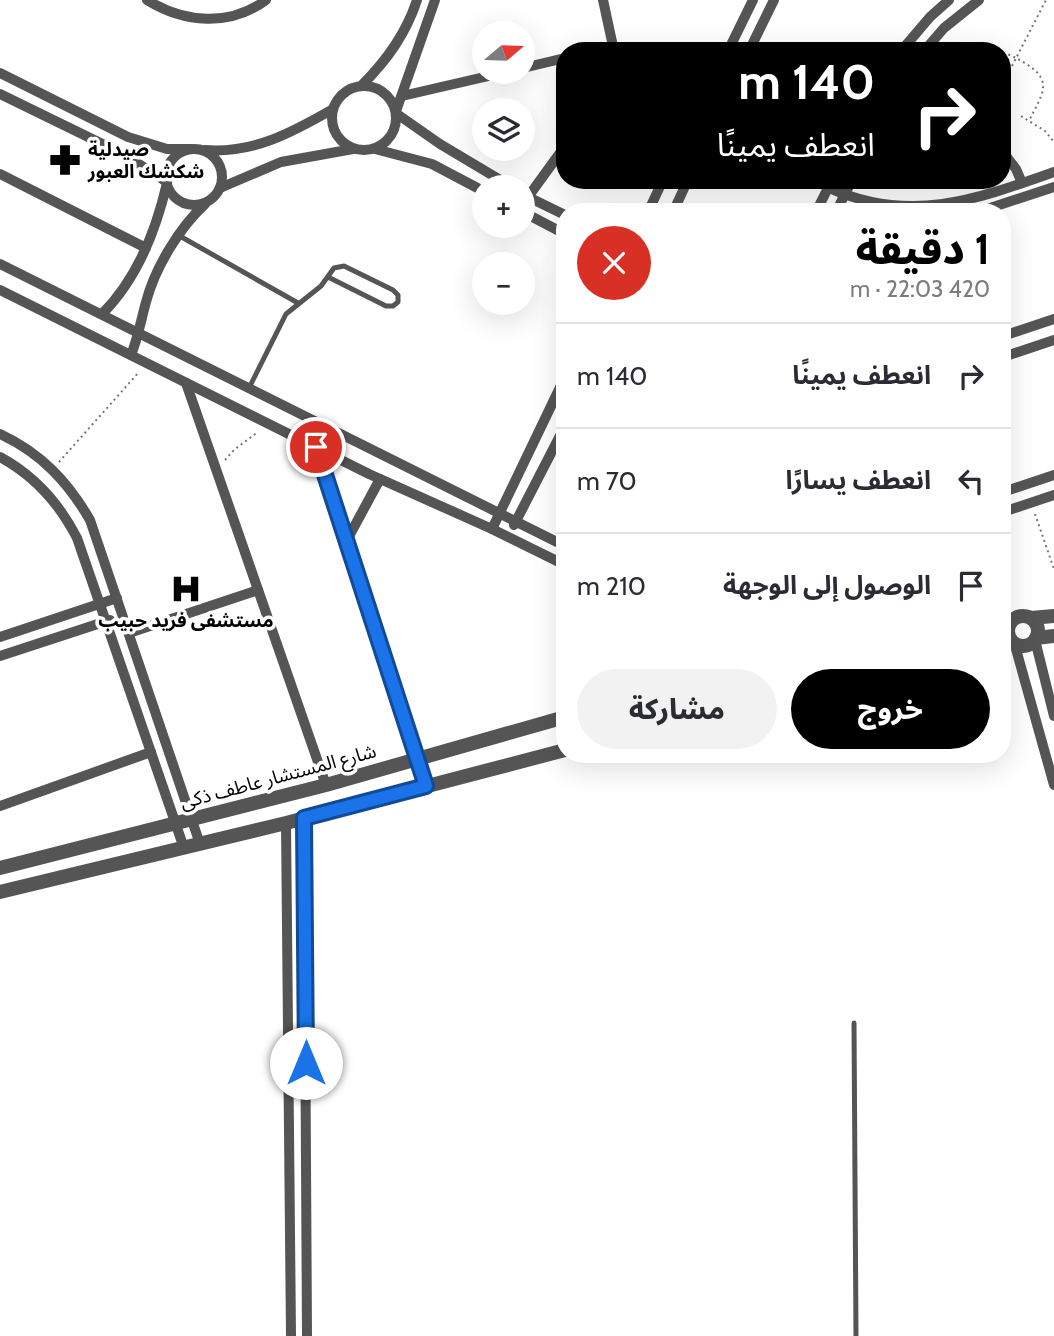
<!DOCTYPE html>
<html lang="ar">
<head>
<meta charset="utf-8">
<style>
	body { margin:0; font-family:Cabin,"Noto Sans Arabic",sans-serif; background:#f2f2f3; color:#2b2b33; direction:rtl; height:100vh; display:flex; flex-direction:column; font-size:26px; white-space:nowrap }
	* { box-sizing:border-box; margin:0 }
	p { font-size:23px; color:#7c7c81 }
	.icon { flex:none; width:38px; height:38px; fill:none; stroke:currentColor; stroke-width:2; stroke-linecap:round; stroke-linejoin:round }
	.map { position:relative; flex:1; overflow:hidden; direction:ltr }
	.drawer { position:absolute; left:556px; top:203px; width:455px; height:560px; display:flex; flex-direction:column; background:#fff; border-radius:28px; box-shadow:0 7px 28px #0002; direction:rtl }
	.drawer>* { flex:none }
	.top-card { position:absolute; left:556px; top:42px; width:455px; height:147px; border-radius:28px; box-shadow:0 7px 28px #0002; direction:rtl; background:#000; color:#fff; overflow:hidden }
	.needle { width:46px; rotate:71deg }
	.controls { position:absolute; left:472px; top:21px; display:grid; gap:14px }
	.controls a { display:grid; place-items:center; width:63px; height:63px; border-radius:50%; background:#fff; box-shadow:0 7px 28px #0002; font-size:35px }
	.pin { position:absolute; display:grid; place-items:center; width:60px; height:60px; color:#fff; margin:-30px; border:4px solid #fff; border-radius:50%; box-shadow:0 2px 7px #0007 }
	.me { position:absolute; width:77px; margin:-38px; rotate:0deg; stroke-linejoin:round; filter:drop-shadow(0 0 5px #0008) }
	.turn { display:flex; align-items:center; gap:24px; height:147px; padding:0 21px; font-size:32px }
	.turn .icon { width:91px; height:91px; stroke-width:2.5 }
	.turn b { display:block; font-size:49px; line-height:60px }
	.round { display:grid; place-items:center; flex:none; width:74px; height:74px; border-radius:37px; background:#f2f2f3 }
	.overview { display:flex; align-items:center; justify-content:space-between; height:119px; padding:0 21px }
	h1 { font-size:42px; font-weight:800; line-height:52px; color:#000 }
	.action { display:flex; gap:14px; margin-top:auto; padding:14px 21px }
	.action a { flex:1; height:80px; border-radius:42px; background:#000; color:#fff; font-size:28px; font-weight:800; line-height:80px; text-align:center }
	.action a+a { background:#f2f2f3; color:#2b2b33 }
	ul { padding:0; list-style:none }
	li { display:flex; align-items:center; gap:21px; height:105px; padding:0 21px; border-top:2px solid #e1e1e2 }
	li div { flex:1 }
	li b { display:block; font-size:26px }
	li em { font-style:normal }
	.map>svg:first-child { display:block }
</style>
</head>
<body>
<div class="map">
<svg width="1054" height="1336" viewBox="0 0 1054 1336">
	<rect width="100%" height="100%" fill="#fff"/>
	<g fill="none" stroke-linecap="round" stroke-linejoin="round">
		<g stroke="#777" stroke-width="2" stroke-dasharray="2 3.5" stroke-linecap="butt">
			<path d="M1003,53C1012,55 1020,60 1028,65C1054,82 1041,96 1029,121"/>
			<polyline points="1012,66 1046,0"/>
			<polyline points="1021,116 1045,131 1054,142"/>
			<polyline points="225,460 235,449 258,432"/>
			<polyline points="59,462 139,372"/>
			<polyline points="1035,514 1054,569"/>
		</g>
		<g stroke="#555" stroke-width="5">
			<polyline points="178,235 298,303"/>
			<polyline points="249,388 286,314 321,286 334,268 344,266 393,290 398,295 398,302 393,306 386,306 328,277"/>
			<polyline points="854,1023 856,1336"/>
		</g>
		<g stroke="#555" stroke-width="10">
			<path d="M147,0C184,23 230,27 266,0"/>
			<polyline points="603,0 614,51"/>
			<polyline points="594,51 614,46"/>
			<polyline points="728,51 753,0"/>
			<polyline points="749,51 774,0"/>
			<polyline points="901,51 930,17 949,0"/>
			<polyline points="924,51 944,28 979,0"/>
			<polyline points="523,68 565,58"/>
			<polyline points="0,73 128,137 167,149 191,149"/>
			<path d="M362,85C387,60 406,34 417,0"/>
			<circle cx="364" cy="118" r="32"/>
			<polyline points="0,94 123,154 167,182"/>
			<polyline points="402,96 506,72"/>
			<polyline points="396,111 435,0"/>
			<polyline points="397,114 440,144 512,187"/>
			<polyline points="375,149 432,164 485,192"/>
			<circle cx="194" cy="177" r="28"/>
			<path d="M205,150C253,154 293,132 333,109"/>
			<polyline points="1003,152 1016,169 1022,183"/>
			<polyline points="0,174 146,248"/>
			<polyline points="220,188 281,162 353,149"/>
			<path d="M829,188C910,224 975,200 1054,172"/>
			<polyline points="524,195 565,215"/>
			<polyline points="528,197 565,146"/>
			<polyline points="523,212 565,234"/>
			<polyline points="648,212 663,180"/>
			<polyline points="673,212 688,180"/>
			<polyline points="816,212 832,180"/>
			<polyline points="836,212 852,180"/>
			<polyline points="978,212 1054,187"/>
			<polyline points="0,264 565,546"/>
			<polyline points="0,290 369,474 492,529 565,565"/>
			<path d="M102,314C137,279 156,231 167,183"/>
			<polyline points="1003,336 1054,319"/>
			<path d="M131,355C138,338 141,320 146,302C155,268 179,228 205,204"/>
			<polyline points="1003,357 1054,340"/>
			<polyline points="186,383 326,785"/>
			<path d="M0,434C41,453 68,482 90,520L200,844"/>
			<polyline points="316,447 426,786"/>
			<path d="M0,457C35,476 59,503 77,538L184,848"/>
			<polyline points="1003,492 1054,475"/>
			<polyline points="1003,512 1054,495"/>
			<polyline points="514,525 565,426"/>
			<polyline points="492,529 565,377"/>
			<polyline points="347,540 380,479"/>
			<polyline points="129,633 258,590"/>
			<polyline points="0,637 117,598"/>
			<polyline points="1035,640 1054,716"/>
			<polyline points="1014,642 1054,785"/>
			<polyline points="0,656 110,620"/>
			<polyline points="0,806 151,752"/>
			<polyline points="304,818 307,1336"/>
			<polyline points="286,823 291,1336"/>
		</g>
		<g stroke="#555" stroke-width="14">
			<circle cx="1023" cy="631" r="15"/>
			<polyline points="1031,618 1054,616"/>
			<polyline points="1036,638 1054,636"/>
			<polyline points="0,868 326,785 565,717"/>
			<polyline points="0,892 286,823 565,750"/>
		</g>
	</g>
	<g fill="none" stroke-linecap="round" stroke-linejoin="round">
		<defs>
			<polyline id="route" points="306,1063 304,818 426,786 316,447"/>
		</defs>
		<use href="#route" stroke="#114b97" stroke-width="18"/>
		<use href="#route" stroke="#1a73e8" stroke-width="12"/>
	</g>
	<defs>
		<symbol id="pharmacy-bare" viewBox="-9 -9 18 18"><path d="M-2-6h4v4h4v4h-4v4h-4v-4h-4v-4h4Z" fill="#000" stroke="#fff" stroke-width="2.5" paint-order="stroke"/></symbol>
		<symbol id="hospital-bare" viewBox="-9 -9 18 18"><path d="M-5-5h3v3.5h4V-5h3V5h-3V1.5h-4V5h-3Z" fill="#000" stroke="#fff" stroke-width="2.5" paint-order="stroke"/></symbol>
	</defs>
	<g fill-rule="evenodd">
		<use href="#pharmacy-bare" x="43" y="138" width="44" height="44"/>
		<use href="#hospital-bare" x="164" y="567" width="44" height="44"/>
	</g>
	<g text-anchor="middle" stroke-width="7" stroke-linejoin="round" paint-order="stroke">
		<g font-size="19" font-weight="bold" fill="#000" stroke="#fff" text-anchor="start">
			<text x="88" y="156">صيدلية<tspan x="88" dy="22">شكشك العبور</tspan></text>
			<text x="186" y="627" text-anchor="middle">مستشفى فريد حبيب</text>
		</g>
		<g font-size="19" fill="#000" stroke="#fff">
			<text transform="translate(278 776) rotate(-15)" y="7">شارع المستشار عاطف ذكى</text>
		</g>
	</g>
</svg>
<div class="controls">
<a><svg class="needle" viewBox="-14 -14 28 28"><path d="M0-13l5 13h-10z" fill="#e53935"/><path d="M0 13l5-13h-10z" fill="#7c7c81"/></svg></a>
<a><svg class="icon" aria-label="layers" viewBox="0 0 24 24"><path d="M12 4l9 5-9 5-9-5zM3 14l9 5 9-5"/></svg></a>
<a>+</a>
<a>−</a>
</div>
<div class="pin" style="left:316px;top:447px;background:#d93025"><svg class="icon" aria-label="arrive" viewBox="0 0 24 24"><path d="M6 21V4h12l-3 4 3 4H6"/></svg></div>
<svg class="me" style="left:306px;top:1063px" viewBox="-20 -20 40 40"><circle r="19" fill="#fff"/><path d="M0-13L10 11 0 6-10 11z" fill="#1a73e8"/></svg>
<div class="top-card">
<div class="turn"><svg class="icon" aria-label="right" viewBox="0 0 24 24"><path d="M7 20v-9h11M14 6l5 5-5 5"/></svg><div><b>140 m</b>انعطف يمينًا</div></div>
</div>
<section class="drawer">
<div class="overview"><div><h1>1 دقيقة</h1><p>420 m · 22:03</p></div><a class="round" style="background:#d93025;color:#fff"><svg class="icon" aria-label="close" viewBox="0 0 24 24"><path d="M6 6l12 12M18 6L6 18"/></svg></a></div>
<ul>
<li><svg class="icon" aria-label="right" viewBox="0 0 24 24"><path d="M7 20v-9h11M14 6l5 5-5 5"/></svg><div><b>انعطف يمينًا</b></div><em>140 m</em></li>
<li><svg class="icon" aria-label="left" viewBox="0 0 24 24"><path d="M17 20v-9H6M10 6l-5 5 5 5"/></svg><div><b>انعطف يسارًا</b></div><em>70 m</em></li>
<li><svg class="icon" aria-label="arrive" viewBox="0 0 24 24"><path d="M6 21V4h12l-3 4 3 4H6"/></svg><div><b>الوصول إلى الوجهة</b></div><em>210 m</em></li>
</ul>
<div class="action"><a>خروج</a><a>مشاركة</a></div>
</section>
</div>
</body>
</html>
